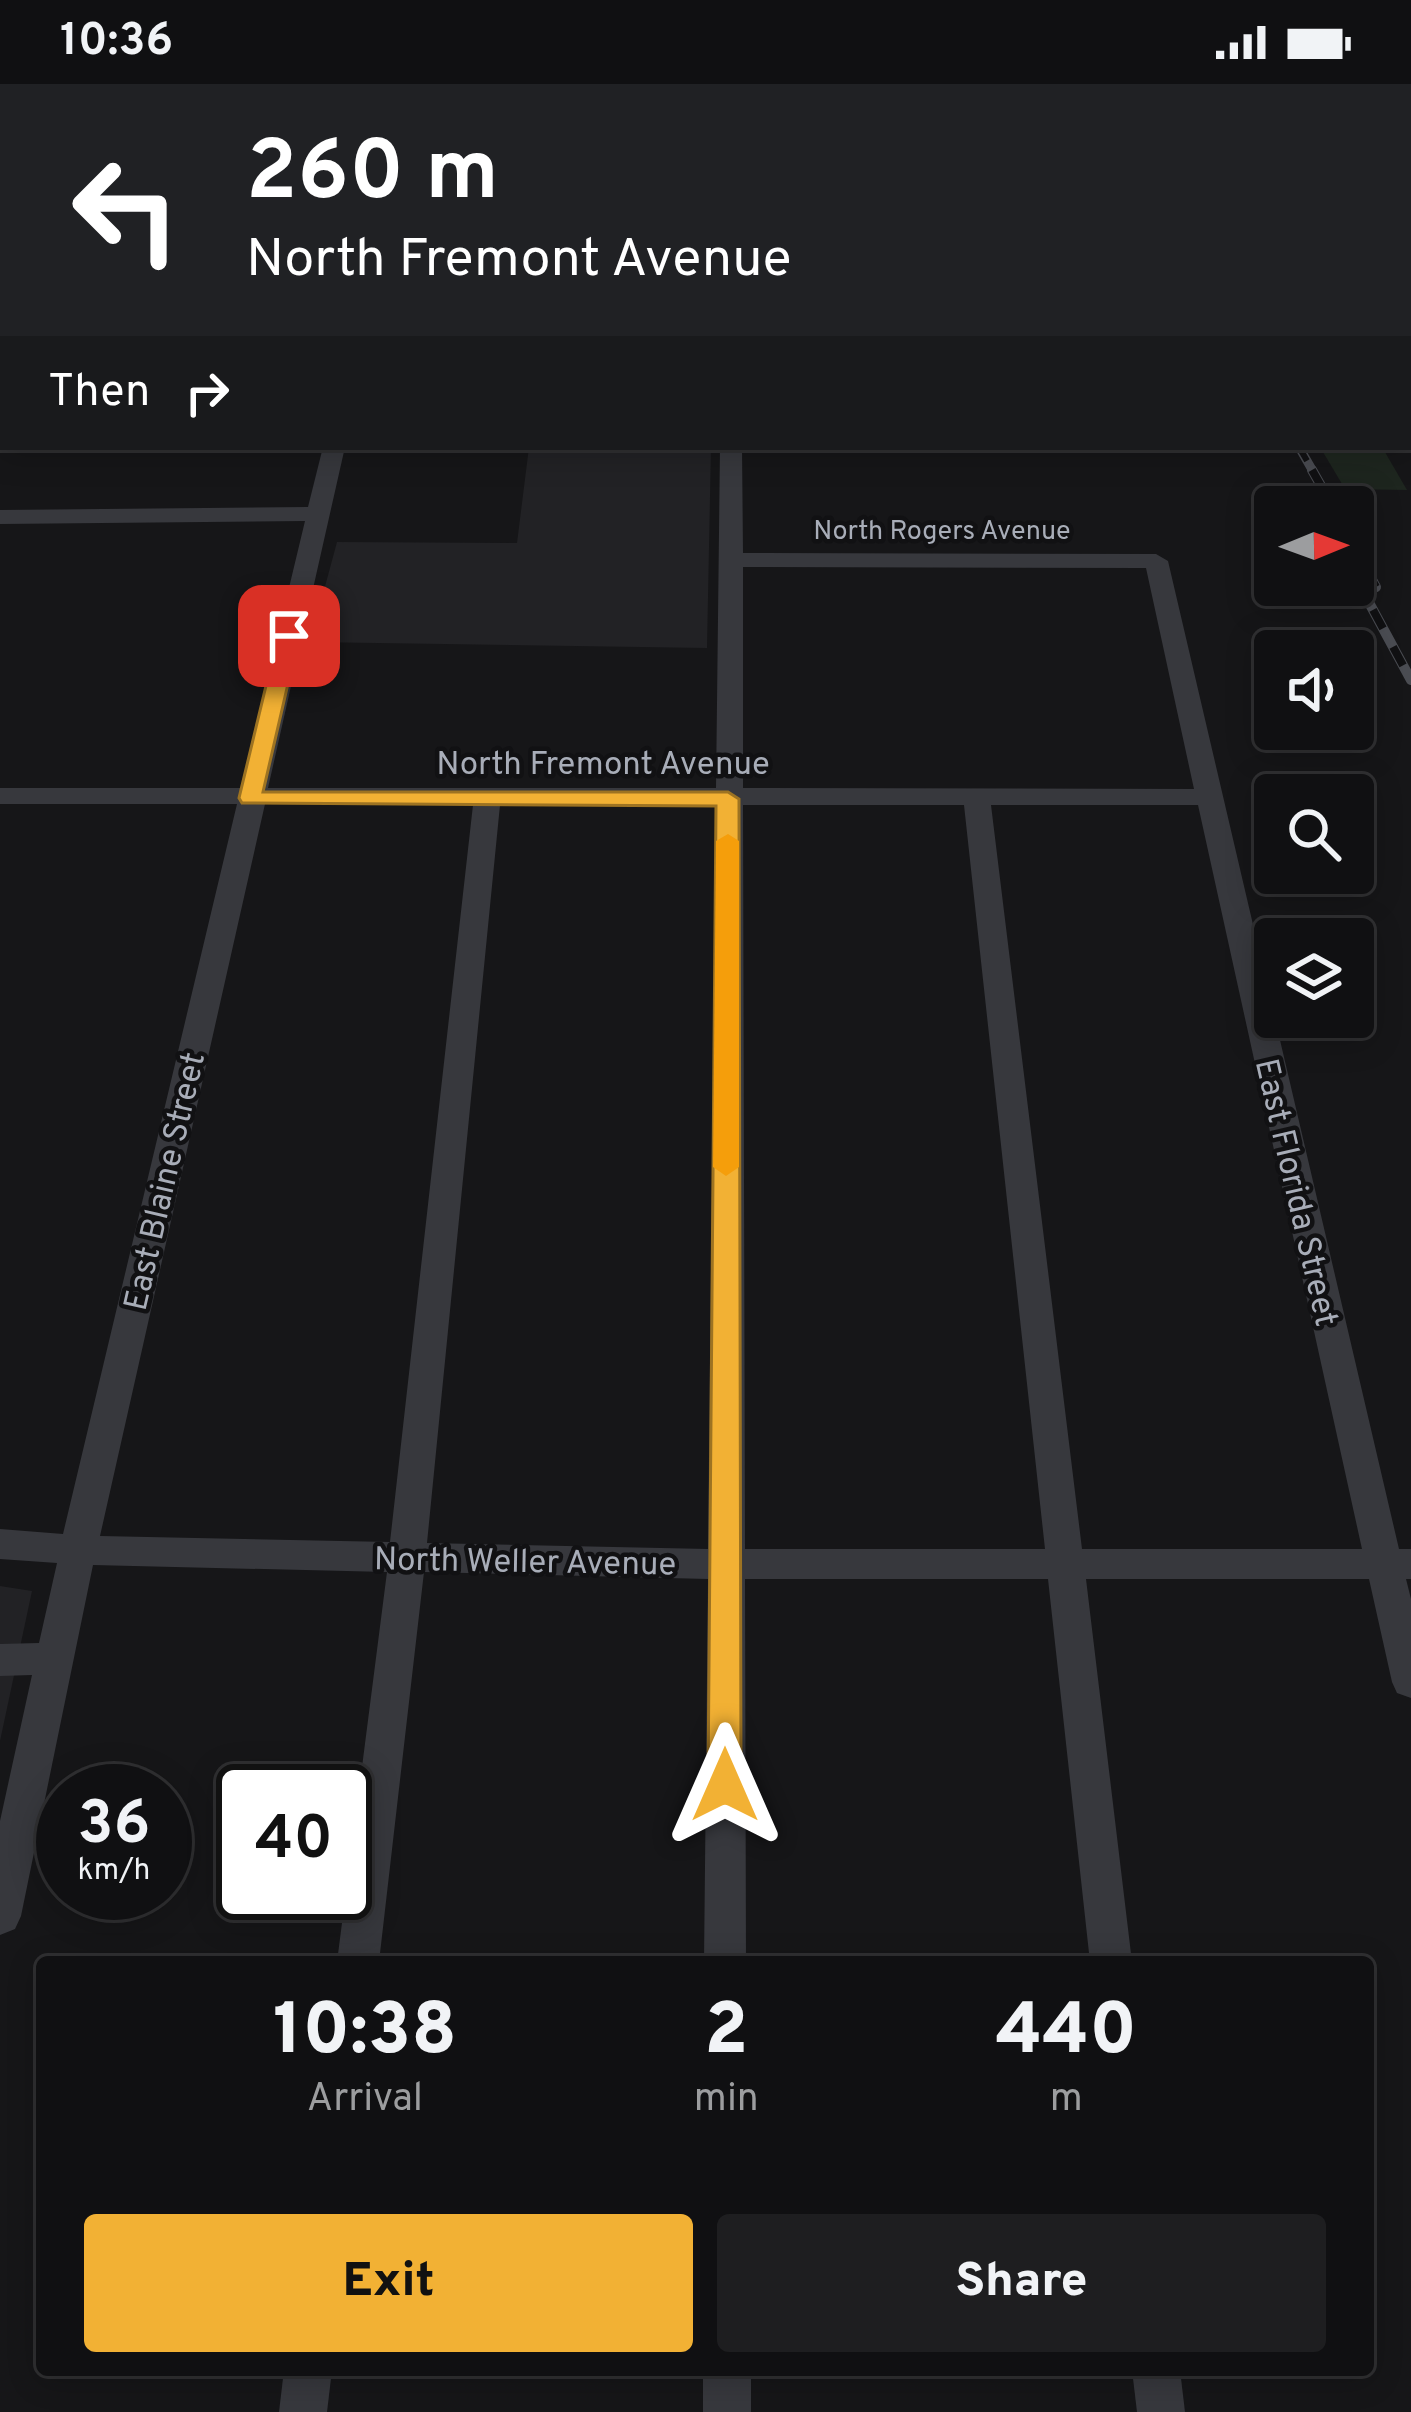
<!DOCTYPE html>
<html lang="en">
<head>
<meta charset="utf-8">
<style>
	body { margin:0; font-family:Overpass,sans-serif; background:#1e1e20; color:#f1f3f6; height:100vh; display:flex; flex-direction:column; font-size:45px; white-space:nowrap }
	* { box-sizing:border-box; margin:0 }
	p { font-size:39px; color:#9c9d9f }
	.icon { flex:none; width:66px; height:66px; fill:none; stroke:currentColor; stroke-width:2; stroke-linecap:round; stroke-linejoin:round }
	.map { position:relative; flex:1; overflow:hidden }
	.drawer { position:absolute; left:36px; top:1872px; width:1338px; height:420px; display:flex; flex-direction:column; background:#101012; border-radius:12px; box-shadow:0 6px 30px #0003,0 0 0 3px #303032 }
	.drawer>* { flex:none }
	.hud { position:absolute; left:0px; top:0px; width:1413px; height:366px; box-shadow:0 6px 30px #0003,0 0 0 3px #303032; background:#202124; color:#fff; overflow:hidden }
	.needle { width:78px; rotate:89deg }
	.fabs { position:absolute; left:1254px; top:402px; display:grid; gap:24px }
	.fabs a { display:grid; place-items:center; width:120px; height:120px; border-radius:12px; background:#101012; box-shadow:0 6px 30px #0003,0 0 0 3px #303032; font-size:60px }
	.speed { position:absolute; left:36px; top:1680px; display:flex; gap:24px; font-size:60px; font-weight:700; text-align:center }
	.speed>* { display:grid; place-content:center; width:156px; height:156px; border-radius:50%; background:#101012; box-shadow:0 6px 30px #0003,0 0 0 3px #303032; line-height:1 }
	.speed small { font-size:30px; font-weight:400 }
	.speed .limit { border:6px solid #111; border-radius:18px; background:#fff; color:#111 }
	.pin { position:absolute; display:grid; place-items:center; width:102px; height:102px; color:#fff; margin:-51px; border-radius:24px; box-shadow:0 6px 18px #0006 }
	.me { position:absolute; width:132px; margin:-66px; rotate:0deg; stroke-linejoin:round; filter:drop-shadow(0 0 9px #0008) }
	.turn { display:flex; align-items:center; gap:42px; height:252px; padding:0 48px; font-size:54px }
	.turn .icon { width:156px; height:156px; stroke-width:2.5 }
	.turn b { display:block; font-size:84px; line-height:102px }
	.then { display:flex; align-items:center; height:114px; padding:0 48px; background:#0003; gap:24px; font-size:45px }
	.eta { display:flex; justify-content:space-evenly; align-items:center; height:204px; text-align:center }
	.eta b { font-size:72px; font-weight:800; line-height:84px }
	.button { display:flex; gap:24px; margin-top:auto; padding:24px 48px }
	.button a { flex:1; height:138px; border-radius:12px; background:#f2b134; color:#111; font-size:48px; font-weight:800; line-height:138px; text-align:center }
	.button a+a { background:#1e1e20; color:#f1f3f6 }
	.status { display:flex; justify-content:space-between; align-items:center; height:84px; padding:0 60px; background:#101012; direction:ltr }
	.status svg { height:33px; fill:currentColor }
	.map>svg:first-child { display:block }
</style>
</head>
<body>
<div class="status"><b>10:36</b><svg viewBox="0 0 49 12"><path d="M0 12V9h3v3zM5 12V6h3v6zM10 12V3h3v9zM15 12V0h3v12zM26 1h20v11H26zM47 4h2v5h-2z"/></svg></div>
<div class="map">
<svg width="1411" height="2328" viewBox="0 0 1411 2328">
	<rect width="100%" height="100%" fill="#161618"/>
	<g fill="#222225">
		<polygon points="529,363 711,363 707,564 310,558 337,458 517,459"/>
		<polygon points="0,1502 32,1507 0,1657"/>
	</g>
	<polygon fill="#1e261f" points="1320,363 1382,363 1407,406 1345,405"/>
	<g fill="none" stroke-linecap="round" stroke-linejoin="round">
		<g fill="#37383d" fill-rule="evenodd">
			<polygon points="140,0 158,0 139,3"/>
			<polygon points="188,0 206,0 187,3"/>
			<polygon points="250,0 268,0 248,3"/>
			<polygon points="417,0 435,0 416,3"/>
			<polygon points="588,0 606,0 587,3"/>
			<rect x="732" y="0" width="18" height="3"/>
			<polygon points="1282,0 1300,0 1301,3 1283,3"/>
			<polygon points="1410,21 1411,21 1411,34 1410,33"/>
			<rect x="0" y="52" width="3" height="12"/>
			<path d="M323,363H345L268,704H716L720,363H742L743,469L1156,470L1168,477L1399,1465H1411V1495H1406L1411,1515V1614L1397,1609L1392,1598L1369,1495H1086L1132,1878H1090L1048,1495H745L746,1878H704L708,1495L424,1488L379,1878H337L387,1488L93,1481L21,1832L15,1845L0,1851V1737L32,1591L0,1592V1560L39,1559L57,1479L0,1475V1445L63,1450L237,720H0V704H241L305,437L0,440V426L308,423ZM743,483L1146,484L1194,705L743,704ZM265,720L473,721L390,1458L100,1452ZM500,721H716L708,1465L427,1459ZM743,721H964L1045,1465H745ZM991,721H1198L1362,1465H1082Z"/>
			<polygon points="284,2286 332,2286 327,2328 279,2328"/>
			<rect x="703" y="2286" width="48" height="42"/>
			<polygon points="1132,2286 1180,2286 1185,2328 1137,2328"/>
		</g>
		<g fill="#53555c" fill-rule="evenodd">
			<polygon points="874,0 1185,0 1187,3 876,3"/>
			<polygon points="1401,0 1411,0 1411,11 1410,3 1399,3"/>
		</g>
		<defs>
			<polyline id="rail-far1" points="1299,363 1314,389"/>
			<g id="rail">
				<polyline points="1312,386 1333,423"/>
				<polyline points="1353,460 1376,503"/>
				<polyline points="1353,489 1411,596"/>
			</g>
		</defs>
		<use href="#rail-far1" stroke="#4a4c52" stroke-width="9"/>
		<use href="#rail" stroke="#4a4c52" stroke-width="10"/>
		<use href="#rail-far1" stroke="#111113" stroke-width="6" stroke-dasharray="16" stroke-linecap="butt"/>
		<use href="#rail" stroke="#111113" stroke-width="8" stroke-dasharray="21" stroke-linecap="butt"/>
	</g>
	<polygon fill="#f2b134" stroke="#9d7322" stroke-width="3" points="289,546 299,552 263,708 728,708 739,715 741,1701 736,1711 725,1716 713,1711 708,1701 716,722 242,719 239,714 278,552"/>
	<polygon fill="#f59e0b" points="728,750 739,757 739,1083 726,1092 713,1083 716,757"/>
	<g text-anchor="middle" stroke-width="9" stroke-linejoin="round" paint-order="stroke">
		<g font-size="27" fill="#a8adb8" stroke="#111113">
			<text x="942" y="455">North Rogers Avenue</text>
		</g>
		<g font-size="33" fill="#a8adb8" stroke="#111113">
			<text x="603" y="690">North Fremont Avenue</text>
			<text transform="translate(163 1097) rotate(-77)" y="12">East Blaine Street</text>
			<text transform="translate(1298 1108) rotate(77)" y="12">East Florida Street</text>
			<text transform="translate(525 1476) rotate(1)" y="12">North Weller Avenue</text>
		</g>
	</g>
</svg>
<div class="fabs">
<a><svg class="needle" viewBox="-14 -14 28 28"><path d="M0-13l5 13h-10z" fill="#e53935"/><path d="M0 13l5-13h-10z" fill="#9c9d9f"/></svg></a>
<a><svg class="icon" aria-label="sound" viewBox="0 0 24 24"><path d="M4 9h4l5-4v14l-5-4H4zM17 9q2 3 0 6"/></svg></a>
<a><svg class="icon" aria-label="search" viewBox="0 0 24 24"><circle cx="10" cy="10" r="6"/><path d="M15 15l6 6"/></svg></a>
<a><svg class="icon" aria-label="layers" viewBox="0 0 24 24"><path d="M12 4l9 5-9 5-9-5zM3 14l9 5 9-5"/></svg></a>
</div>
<div class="speed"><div>36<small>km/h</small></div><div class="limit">40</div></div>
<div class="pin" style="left:289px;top:552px;background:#d93025"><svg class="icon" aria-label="arrive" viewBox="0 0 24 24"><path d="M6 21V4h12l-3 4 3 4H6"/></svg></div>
<svg class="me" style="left:725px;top:1701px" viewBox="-20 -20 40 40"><path d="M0-17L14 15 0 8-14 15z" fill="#f2b134" stroke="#fff" stroke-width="4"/></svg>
<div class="hud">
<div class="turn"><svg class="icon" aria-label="left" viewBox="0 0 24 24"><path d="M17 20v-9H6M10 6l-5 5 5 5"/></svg><div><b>260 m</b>North Fremont Avenue</div></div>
<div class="then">Then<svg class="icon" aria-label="right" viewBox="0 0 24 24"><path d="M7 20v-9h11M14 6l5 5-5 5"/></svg></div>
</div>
<section class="drawer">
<div class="eta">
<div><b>10:38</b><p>Arrival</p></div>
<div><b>2</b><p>min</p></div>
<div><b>440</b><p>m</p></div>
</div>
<div class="button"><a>Exit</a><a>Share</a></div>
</section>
</div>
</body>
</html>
